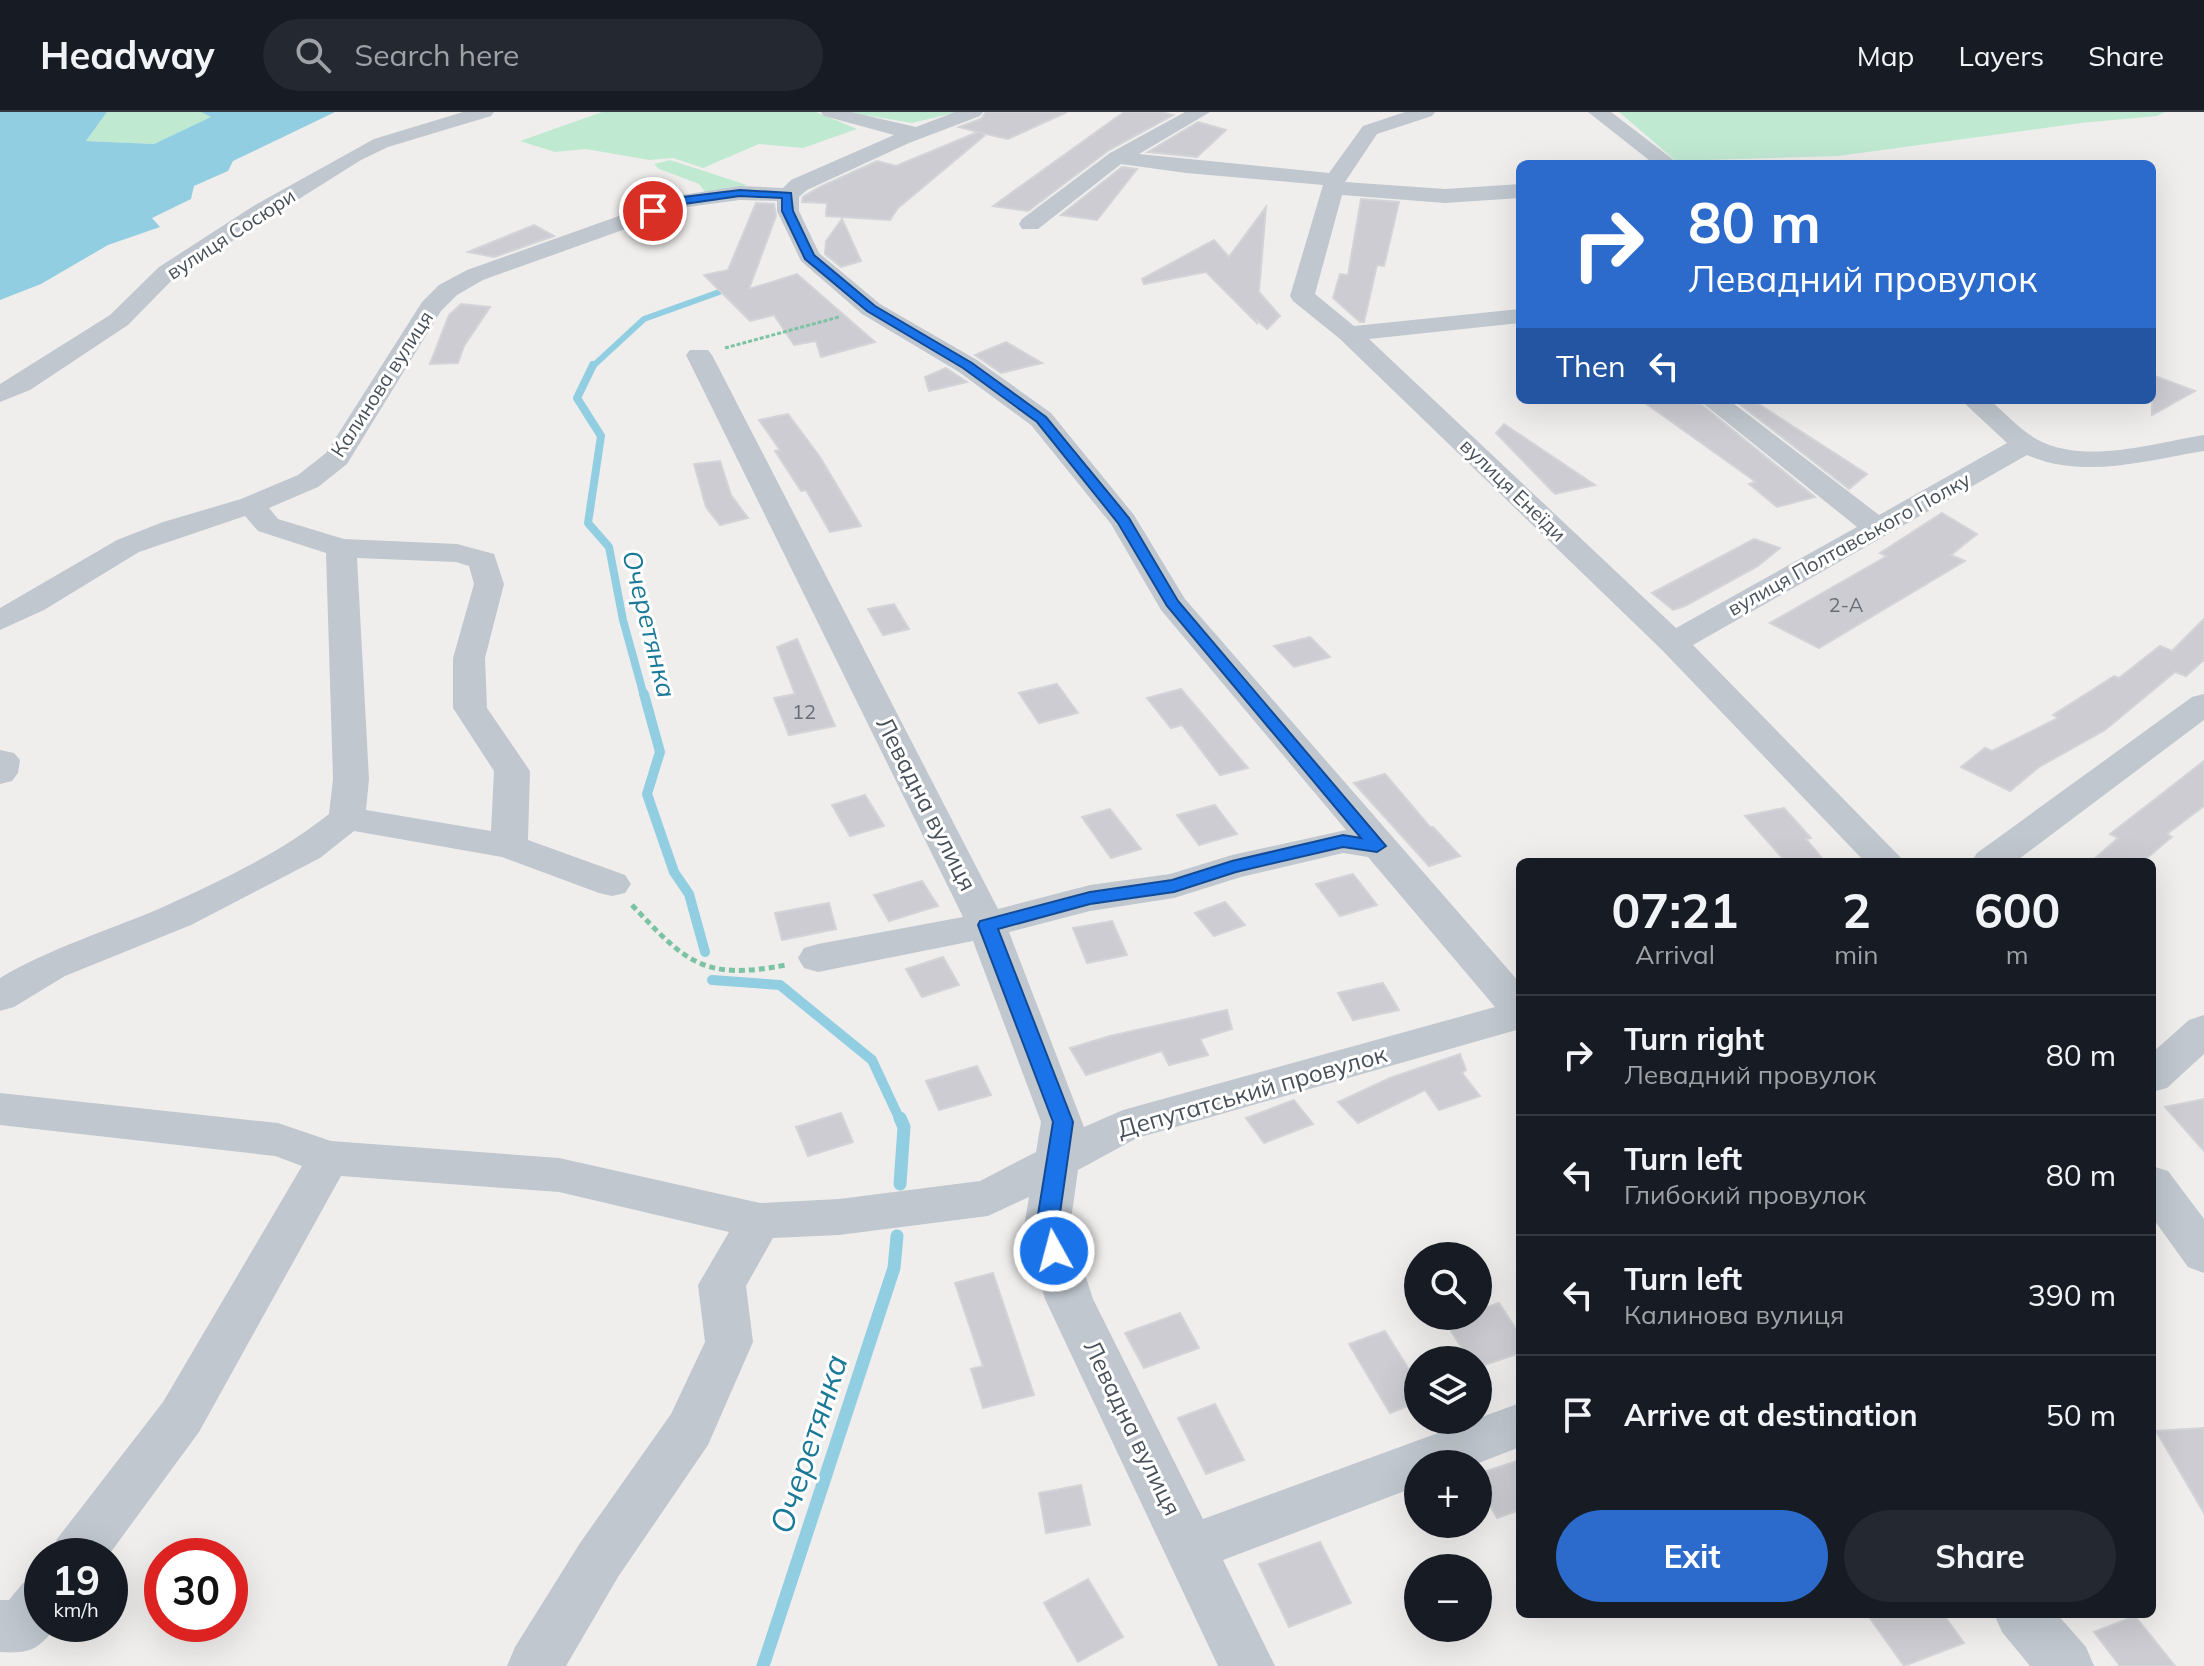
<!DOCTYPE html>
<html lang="en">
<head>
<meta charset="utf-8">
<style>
	body { margin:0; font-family:Mulish,sans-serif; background:#242831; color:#f1f3f6; height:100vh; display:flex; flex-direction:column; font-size:30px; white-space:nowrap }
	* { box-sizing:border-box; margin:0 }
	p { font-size:26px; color:#9ea1a6 }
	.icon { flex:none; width:44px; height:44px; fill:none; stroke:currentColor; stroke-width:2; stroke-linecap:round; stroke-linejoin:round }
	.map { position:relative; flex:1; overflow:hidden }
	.drawer { position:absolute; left:1516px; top:746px; width:640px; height:760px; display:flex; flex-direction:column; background:#171b24; border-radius:12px; box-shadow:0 8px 32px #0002 }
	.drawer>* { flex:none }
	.guide { position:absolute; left:1516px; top:48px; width:640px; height:244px; border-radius:12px; box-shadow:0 8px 32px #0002; background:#2c6bcb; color:#fff; overflow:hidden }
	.fabs { position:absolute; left:1404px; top:1130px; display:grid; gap:16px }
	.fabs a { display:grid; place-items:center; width:88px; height:88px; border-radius:50%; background:#171b24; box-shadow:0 8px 32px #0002; font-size:40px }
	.speed { position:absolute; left:24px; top:1426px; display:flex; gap:16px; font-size:40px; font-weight:700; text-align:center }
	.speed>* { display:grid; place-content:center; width:104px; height:104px; border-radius:50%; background:#171b24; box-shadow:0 8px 32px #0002; line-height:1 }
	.speed small { font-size:20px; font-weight:400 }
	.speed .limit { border:12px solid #d22; background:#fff; color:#111 }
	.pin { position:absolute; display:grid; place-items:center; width:68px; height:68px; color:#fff; margin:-34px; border:4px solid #fff; border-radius:50%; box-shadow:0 2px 8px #0007 }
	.me { position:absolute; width:88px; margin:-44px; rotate:353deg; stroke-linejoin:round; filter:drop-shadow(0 0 6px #0008) }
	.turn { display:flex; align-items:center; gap:28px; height:168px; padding:0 40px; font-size:36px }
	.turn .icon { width:104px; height:104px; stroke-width:2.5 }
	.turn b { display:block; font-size:56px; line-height:68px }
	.then { display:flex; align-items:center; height:76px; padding:0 40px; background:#0003; gap:16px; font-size:30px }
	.eta { display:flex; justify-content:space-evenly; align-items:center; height:136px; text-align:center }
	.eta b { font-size:48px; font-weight:700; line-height:56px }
	.primary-button { display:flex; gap:16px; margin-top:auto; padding:16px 40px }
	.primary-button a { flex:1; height:92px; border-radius:48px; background:#2c6bcb; color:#fff; font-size:32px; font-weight:700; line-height:92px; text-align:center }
	.primary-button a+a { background:#242831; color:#f1f3f6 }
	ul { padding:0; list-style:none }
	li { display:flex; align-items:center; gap:24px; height:120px; padding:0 40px; border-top:2px solid #363941 }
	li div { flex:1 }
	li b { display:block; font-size:30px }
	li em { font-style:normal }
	header { display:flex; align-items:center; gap:48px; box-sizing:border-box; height:112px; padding:0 40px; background:#171b24; border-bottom:2px solid #363941 }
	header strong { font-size:38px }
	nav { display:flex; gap:44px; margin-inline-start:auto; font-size:28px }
	.search { width:560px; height:72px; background:#242831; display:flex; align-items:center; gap:20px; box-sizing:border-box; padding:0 28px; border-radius:44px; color:#9ea1a6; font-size:30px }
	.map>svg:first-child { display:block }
</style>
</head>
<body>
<header>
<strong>Headway</strong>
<div class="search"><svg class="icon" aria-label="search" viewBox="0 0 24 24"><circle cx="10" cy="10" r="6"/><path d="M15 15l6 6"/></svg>Search here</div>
<nav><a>Map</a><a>Layers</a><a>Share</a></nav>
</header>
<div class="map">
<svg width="2204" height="1554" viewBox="0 0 2204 1554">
	<rect width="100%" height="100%" fill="#f0eeed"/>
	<g fill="#c0e9d2">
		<polygon points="107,0 201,0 212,5 154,32 86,29"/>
		<polygon points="602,0 816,0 857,17 803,36 759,32 703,56 673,46 649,48 586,37 555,40 520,29"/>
		<polygon points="846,0 958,0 912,11"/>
		<polygon points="1619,0 2165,0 2157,4 2081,11 1838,44 1676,49"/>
		<polygon points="670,48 747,73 732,79 705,80 699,72 659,57 654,52"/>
	</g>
	<polygon fill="#92cee2" points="0,0 107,0 86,29 154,32 211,5 201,0 335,0 233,49 228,59 194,74 191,87 152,106 160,115 108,133 41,172 0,188"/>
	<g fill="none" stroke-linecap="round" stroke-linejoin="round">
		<polyline stroke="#92cee2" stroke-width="6" points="592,255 644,207 722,179"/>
		<polyline stroke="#92cee2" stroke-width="8" points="593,253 577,286 601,324 588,411 609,435 623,508 644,584"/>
		<g stroke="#92cee2" stroke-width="10">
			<polyline points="644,582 660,640 647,682 674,760 689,782 705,840"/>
			<polyline points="712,868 780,873 872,948 900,1008"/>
		</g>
		<g stroke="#92cee2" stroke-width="13">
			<polyline points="900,1006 904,1015 900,1072"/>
			<polyline points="763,1554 894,1156 897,1124"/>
		</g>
	</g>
	<g fill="#ccccd2" stroke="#d2d4d8" stroke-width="2">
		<polygon points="986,0 1067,0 1008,27 982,21 984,24 898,96 890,108 826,104 827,91 802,90 803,85 818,76 877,49 896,54 978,20 959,15 981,7"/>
		<polygon points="1124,0 1161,0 1173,3 1109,38 1028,99 993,94"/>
		<polygon points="1198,10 1226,18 1197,45 1148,40"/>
		<polygon points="1122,55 1137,57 1097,108 1061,103"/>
		<polygon points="1361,87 1399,90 1384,154 1377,153 1364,210 1360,210 1333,186 1340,162 1348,163"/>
		<polygon points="756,91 774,92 776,104 749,177 797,162 875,230 821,245 816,229 794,233 774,203 750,209 704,163 728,158"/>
		<polygon points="1266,95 1259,180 1280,204 1267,217 1257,208 1257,211 1206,160 1144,172 1142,167 1214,128 1229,145"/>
		<polygon points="842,107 861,149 841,155 825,142 826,129"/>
		<polygon points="534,113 554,124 494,145 468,140"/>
		<polygon points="461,192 490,195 464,234 458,251 430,252 449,203"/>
		<polygon points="1006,230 1042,251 1001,261 975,243"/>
		<polygon points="946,256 967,270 929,279 925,265"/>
		<polygon points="2152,263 2195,279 2152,303"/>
		<polygon points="1641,288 1696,288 1815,385 1777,395 1749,372 1756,370"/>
		<polygon points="1734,288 1752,288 1867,362 1849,377"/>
		<polygon points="788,302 820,345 861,414 830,420 806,378 801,379 775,339 780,338 759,308"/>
		<polygon points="1504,312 1595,373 1555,382 1496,321"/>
		<polygon points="720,349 731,383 748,406 720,413 706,395 694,352"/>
		<polygon points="1942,401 1977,422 1951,443 1965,449 1819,536 1770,511 1887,444 1880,441"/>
		<polygon points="1754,427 1780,436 1758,454 1685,494 1673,498 1652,481"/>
		<polygon points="894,492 909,517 883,523 868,497"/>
		<polygon points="2204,507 2204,548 2186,564 2175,560 2105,618 2039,655 2010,679 1961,655 1985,636 1992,639 2058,606 2053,603 2114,564 2119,566 2160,534 2172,539"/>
		<polygon points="1310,525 1330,545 1294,555 1274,534"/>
		<polygon points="797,527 835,614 789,623 774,586 795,582 777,535"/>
		<polygon points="1057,572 1078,601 1039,611 1019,581"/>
		<polygon points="1181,577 1186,583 1248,656 1220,663 1182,613 1171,616 1147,586"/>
		<polygon points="2204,649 2204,694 2167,722 2172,725 2142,750 2091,750 2118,726 2110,722"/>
		<polygon points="1385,662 1430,715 1433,715 1460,744 1429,754 1354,671"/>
		<polygon points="865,683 884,714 850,724 832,693"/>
		<polygon points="1215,693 1237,722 1199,733 1177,703"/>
		<polygon points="1784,696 1811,726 1806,727 1825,750 1786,750 1745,704"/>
		<polygon points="1110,697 1141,737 1111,746 1082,705"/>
		<polygon points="1353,762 1377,793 1340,804 1316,772"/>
		<polygon points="922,769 938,794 889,809 874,783"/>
		<polygon points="1225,790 1245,813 1214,824 1195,801"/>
		<polygon points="829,791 836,817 782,828 775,801"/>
		<polygon points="1112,809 1127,843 1087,851 1073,816"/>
		<polygon points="943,845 959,873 922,885 906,857"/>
		<polygon points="1383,871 1399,898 1353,908 1338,881"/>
		<polygon points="1227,898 1232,917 1200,927 1208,943 1169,953 1162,939 1086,963 1070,936 1110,924"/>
		<polygon points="1460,942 1466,958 1462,961 1480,984 1439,998 1425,978 1358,1011 1338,990 1390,966"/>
		<polygon points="977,954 991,983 939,998 926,969"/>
		<polygon points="2204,987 2204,1039 2165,995"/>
		<polygon points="1294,988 1313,1012 1264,1031 1246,1006"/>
		<polygon points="841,1001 853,1030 808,1044 796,1015"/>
		<polygon points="993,1161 1034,1283 983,1296 971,1257 983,1254 955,1171"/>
		<polygon points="1499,1191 1520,1223 1520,1241 1478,1255 1478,1248 1469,1248 1445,1209 1460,1204 1478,1204 1478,1198"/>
		<polygon points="1180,1201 1199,1236 1144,1256 1125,1221"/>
		<polygon points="1385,1219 1418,1272 1418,1290 1390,1301 1349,1232"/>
		<polygon points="1215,1292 1244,1348 1206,1362 1178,1306"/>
		<polygon points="2204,1316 2204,1401 2156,1319"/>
		<polygon points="1520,1348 1520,1398 1497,1406 1478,1372 1478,1362"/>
		<polygon points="1081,1373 1090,1413 1046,1421 1039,1381"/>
		<polygon points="1320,1430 1351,1491 1289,1515 1259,1452"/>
		<polygon points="1088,1467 1123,1525 1078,1550 1044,1491"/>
		<polygon points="1867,1502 1943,1502 1964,1531 1904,1554"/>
		<polygon points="2135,1504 2175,1554 2120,1554 2094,1520"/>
	</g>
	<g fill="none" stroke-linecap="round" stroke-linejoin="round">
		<polyline stroke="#7cc3a3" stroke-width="3" stroke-dasharray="4 2" stroke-linecap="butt" points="725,236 839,205"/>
		<path stroke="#7cc3a3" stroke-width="5" stroke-dasharray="6 4" stroke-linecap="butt" d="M632,793C686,850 703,869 786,853"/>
		<g fill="#c0c7ce" fill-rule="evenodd">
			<polygon points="463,0 494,0 491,4 388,35 361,48 175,165 128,213 30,278 0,290 0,272 110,203 159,155 255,93 374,27"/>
			<path d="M821,0H851L916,15L955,0H983L980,4L909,31L807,78L799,85V99L819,141L880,192L977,248L1051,301L1134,403L1185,487L1520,871V917L1137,1026L1078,1058L1070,1115L1093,1187L1203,1407L1520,1291V1335L1476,1352H1418V1374L1223,1448L1275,1554H1218L1045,1187L1024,1115L1029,1085L988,1104L839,1123L773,1126L746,1174L753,1230L708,1333L618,1465L566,1554H507L515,1535L580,1431L671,1302L705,1230L698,1173L729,1120L559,1080L341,1064L199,1320L108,1444H49L57,1427L163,1290L302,1054L275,1044L0,1013V981L278,1011L331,1029L559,1046L760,1091L839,1087L980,1069L1036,1040L1041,1010L973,829L818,860L804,856L798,846L804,836L818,832L963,805L686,243L690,238H708L712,243L998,797L1090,773L1170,762L1232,743L1346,718L1161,498L1111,412L1031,313L959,260L862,202L801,149L777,99V89L740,88L687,95L483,168L457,183L441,199L347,352L318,375L269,396L278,407L344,427L457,432L494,442L504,472L485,546L487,596L530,659L528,728L625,763L631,772L625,781L612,784L599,781L502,745L354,719L320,746L191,813L65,864L14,895L0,899V866C52,835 108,819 163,795C221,769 280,741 329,702L333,667L326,441L258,419L245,404L139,440L44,498L0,518V496L117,428L163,410L241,387L298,363L326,341L422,190L439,173L467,158L675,84L740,74L783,76L791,68L894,23L824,4ZM357,446L456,450L469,454L474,472L453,546V596L494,659L491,719L366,698L369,667ZM1343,741L1368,745L1495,895L1123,998L1084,1015L1009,820L1090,799L1174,786L1241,765Z"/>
			<path d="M1185,0H1210L1139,42L1329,61L1363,14L1405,0H1435L1432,4L1377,22L1345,70L1445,77L1520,72V86L1445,91L1342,83L1315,182L1354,214L1520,197V211L1369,227L1676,516L1857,415L1699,288H1729L1879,403L2007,331L1961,288H1990C2005,301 2020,318 2038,328C2087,353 2153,331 2204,323V339C2147,348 2083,368 2027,343L1693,533L1905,750H1865L1662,538L1340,227L1293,189L1290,184L1323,73L1186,61L1121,52L1038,117H1022L1019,112L1022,107L1110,41Z"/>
			<polygon points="1588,0 1611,0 1679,52 1654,52"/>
			<polygon points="2204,582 2204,608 2015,750 1971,750 1977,741 2192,585"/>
			<polygon points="0,638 14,641 20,648 18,661 12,669 0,672"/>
			<polygon points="2204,903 2204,942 2167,976 2152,980 2152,941 2189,908"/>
			<polygon points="2152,1054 2168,1059 2204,1107 2204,1161 2188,1155 2152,1105"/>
			<path d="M42,1463V1512H58C39,1537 32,1542 0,1540V1488H9L23,1471Z"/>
			<polygon points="1994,1502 2057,1502 2086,1535 2094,1554 2030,1554 2002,1520"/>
		</g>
	</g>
	<polygon fill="#1a73e8" stroke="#114b97" stroke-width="2" points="740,78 791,81 793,99 814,143 875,194 972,251 1046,305 1129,406 1178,489 1386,734 1377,740 1343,735 1236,760 1174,780 1090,792 998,817 1073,1010 1058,1115 1065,1139 1062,1145 1054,1148 1046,1145 1036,1115 1053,1010 978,813 980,809 1090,780 1172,768 1232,749 1343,723 1361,726 1167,494 1118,411 1037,310 963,256 867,199 805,147 782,99 782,86 740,84 684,92 653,103 648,99 683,85"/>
	<g text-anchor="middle" stroke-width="6" stroke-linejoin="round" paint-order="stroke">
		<g font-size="20" fill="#485059" stroke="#fff">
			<text transform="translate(231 122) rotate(-33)" y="7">вулиця Сосюри</text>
			<text transform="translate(382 272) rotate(-57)" y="7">Калинова вулиця</text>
			<text transform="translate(1513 378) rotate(44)" y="7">вулиця Енеїди</text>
			<text transform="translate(1849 432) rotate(-29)" y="7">вулиця Полтавського Полку</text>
		</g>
		<g font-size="20" fill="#696f77">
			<text x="1846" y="500">2-А</text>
			<text x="804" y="607">12</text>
		</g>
		<g font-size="24" fill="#485059" stroke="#fff">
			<text transform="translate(926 692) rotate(63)" y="8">Левадна вулиця</text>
			<text transform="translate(1252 980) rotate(-16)" y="8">Депутатський провулок</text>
			<text transform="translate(1132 1316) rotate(64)" y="8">Левадна вулиця</text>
		</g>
		<g font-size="26" font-style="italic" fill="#1b7998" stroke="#fff">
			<text transform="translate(649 512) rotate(76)" y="9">Очеретянка</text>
		</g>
		<g font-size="32" font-style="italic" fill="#1b7998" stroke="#fff">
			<text transform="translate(809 1332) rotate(-72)" y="11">Очеретянка</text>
		</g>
	</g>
</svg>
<div class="fabs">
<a><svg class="icon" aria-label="search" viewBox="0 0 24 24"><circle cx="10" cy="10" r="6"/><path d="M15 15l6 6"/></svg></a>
<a><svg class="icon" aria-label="layers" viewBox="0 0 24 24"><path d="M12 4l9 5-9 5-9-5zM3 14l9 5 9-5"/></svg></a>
<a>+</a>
<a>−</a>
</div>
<div class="speed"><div>19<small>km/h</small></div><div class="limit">30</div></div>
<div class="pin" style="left:653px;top:99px;background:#d93025"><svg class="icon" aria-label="arrive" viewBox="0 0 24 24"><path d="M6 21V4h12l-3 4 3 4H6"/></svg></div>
<svg class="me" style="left:1054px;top:1139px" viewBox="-20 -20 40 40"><circle r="17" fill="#1a73e8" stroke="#fff" stroke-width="3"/><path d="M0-11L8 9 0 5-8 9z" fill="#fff"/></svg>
<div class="guide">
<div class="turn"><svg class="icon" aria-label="right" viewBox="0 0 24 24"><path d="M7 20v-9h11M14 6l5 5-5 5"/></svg><div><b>80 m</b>Левадний провулок</div></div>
<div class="then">Then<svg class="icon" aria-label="left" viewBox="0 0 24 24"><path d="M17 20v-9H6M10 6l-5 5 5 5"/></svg></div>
</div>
<section class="drawer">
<div class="eta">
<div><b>07:21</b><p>Arrival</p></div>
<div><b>2</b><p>min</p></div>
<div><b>600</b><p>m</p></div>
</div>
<ul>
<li><svg class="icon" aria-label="right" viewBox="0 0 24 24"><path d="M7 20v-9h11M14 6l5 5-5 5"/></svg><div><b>Turn right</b><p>Левадний провулок</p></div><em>80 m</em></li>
<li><svg class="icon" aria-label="left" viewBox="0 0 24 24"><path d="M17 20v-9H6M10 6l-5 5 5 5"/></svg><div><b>Turn left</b><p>Глибокий провулок</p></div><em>80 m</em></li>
<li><svg class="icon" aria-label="left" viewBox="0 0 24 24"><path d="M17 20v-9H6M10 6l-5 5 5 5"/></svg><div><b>Turn left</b><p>Калинова вулиця</p></div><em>390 m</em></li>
<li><svg class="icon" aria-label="arrive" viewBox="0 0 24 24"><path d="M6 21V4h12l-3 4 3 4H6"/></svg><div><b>Arrive at destination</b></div><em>50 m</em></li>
</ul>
<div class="primary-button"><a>Exit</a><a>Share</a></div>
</section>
</div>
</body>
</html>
